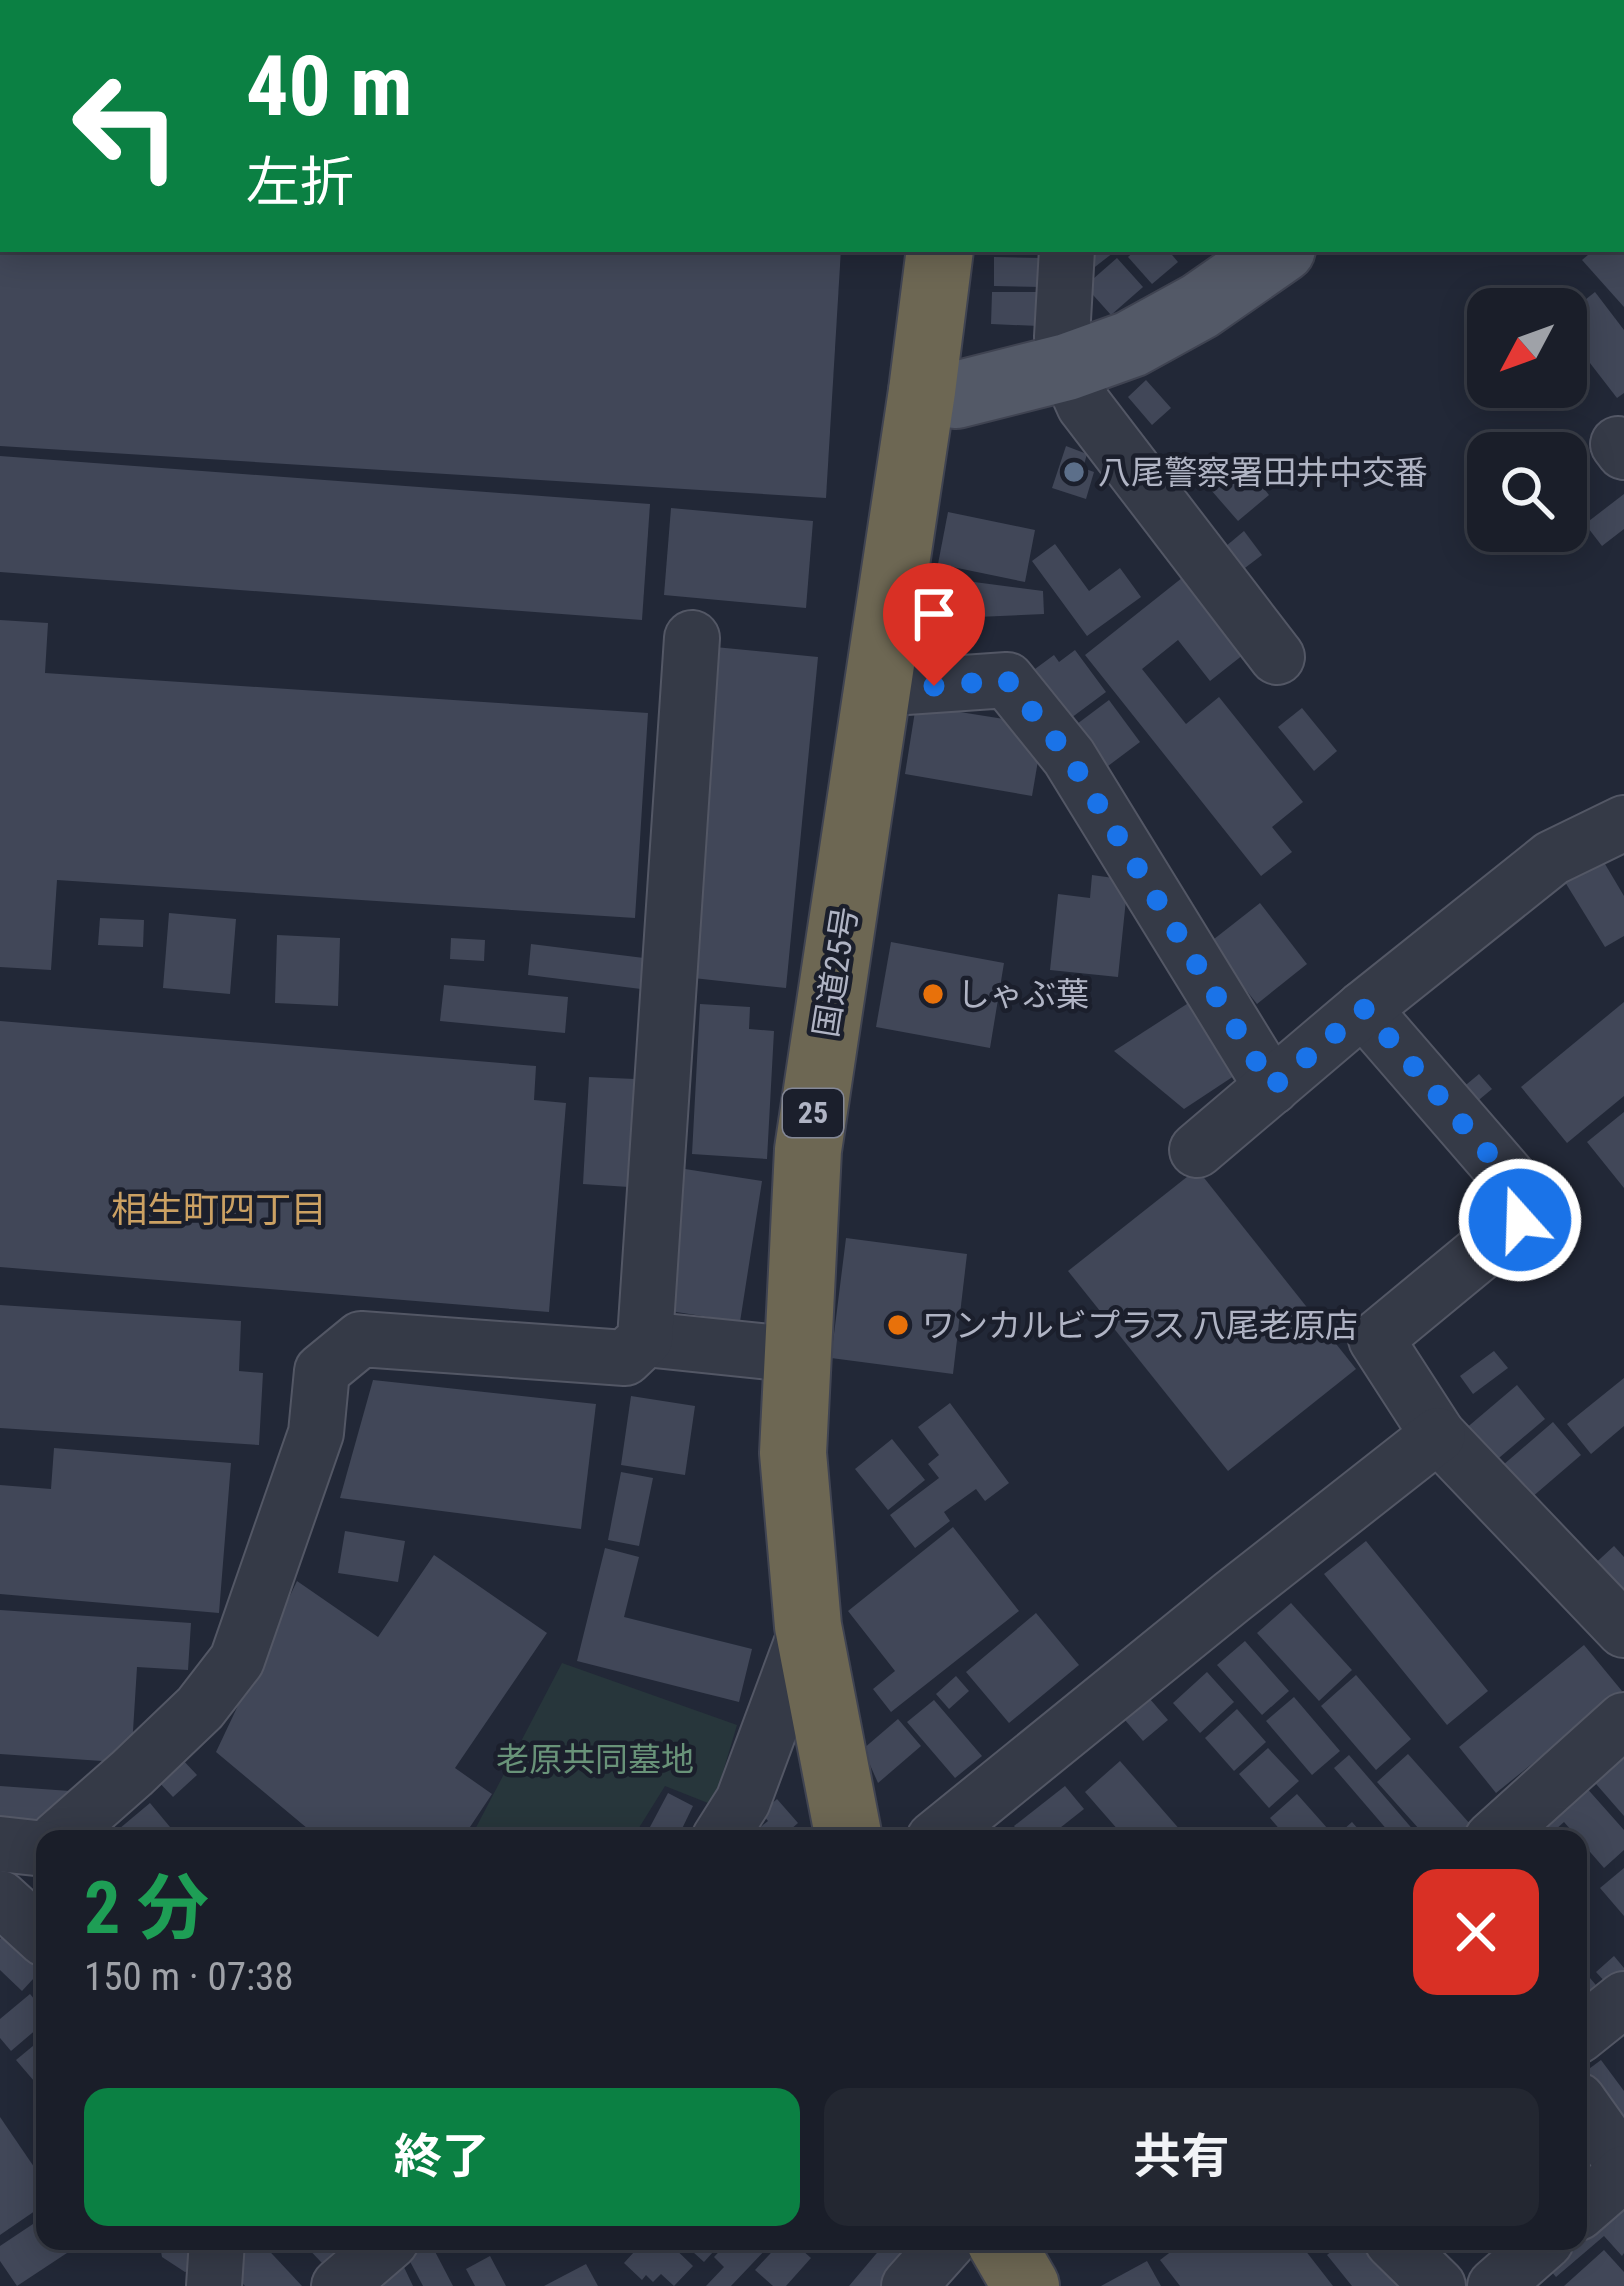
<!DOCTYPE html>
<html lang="ja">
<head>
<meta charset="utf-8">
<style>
	body { margin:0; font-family:"Roboto Condensed","Noto Sans JP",sans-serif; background:#232731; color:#f1f3f6; height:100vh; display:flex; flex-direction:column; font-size:45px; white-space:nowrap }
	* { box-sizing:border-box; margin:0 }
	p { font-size:39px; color:#9fa2a8 }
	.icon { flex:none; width:66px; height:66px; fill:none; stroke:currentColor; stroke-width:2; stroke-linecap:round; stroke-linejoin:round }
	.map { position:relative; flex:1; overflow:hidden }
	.side { position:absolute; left:36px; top:1830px; width:1551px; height:420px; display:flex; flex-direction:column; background:#1a1e29; border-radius:24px; box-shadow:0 6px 30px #0003,0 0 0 3px #383c46 }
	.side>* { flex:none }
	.top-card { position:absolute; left:0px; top:0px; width:1626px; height:252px; box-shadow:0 6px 30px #0003,0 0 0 3px #383c46; background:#0b8043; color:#fff; overflow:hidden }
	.needle { width:78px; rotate:229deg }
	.buttons { position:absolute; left:1467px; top:288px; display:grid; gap:24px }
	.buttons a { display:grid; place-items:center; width:120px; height:120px; border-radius:24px; background:#1a1e29; box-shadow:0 6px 30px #0003,0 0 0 3px #383c46; font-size:60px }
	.pin { position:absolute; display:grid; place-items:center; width:102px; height:102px; color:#fff; margin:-123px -51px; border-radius:50% 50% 50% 0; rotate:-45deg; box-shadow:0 0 12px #0007 }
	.pin .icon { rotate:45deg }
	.me { position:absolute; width:132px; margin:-66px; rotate:340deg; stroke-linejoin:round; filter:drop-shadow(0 0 9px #0008) }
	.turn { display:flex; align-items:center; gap:42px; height:252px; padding:0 48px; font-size:54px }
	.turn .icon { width:156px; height:156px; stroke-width:2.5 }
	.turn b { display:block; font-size:84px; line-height:102px }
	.round { display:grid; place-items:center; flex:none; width:126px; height:126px; border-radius:24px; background:#232731 }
	.summary { display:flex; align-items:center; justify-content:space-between; height:204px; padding:0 48px }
	h1 { font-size:72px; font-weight:700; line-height:90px; color:#1e9e55 }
	.cta { display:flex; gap:24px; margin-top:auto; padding:24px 48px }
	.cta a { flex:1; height:138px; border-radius:24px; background:#0b8043; color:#fff; font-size:48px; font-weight:700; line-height:138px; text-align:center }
	.cta a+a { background:#232731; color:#f1f3f6 }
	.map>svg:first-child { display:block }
</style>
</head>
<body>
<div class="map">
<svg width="1624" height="2286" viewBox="0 0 1624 2286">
	<rect width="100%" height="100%" fill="#222837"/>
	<polygon fill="#27363b" points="562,1663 737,1725 713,1805 665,1786 632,1839 470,1839"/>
	<g fill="#414758">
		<polygon points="0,249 841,249 826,498 0,446"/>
		<polygon points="1082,249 1118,249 1091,270"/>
		<polygon points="1137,249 1167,249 1178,262 1152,284 1128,257"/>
		<polygon points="1595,249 1624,249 1624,307 1582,260"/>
		<polygon points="994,257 1042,258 1042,287 994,286"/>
		<polygon points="1117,258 1143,287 1111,315 1085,286"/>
		<polygon points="992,292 1040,292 1039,326 991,324"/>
		<polygon points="1595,292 1624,330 1624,393 1617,398 1566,332 1566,315"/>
		<polygon points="1146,380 1171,408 1152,425 1128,397"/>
		<polygon points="1066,446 1087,454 1083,468 1094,472 1086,499 1052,488"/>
		<polygon points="0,456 650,504 642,620 0,572"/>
		<polygon points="1250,471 1269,495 1238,521 1211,490 1221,481"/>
		<polygon points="1624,494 1624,529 1602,546 1585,524"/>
		<polygon points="671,508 813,521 806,608 664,595"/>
		<polygon points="948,512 1035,530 1025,582 938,564"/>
		<polygon points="1244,531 1262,555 1237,574 1219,552"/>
		<polygon points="1055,544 1089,591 1120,568 1141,597 1087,636 1032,561"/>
		<polygon points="1192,570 1253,647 1210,681 1178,640 1142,669 1186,724 1219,697 1303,802 1272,827 1292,852 1261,876 1085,655"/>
		<polygon points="936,577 1043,591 1044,614 930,619"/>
		<polygon points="0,620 48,623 45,673 648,713 635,918 57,880 51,970 0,967"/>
		<polygon points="715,647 818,657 786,988 684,977"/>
		<polygon points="1075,650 1106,692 1071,718 1035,669 1054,655 1059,662"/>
		<polygon points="1109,700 1140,742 1108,766 1077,724"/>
		<polygon points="916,705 1023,722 1041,743 1032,796 905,774"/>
		<polygon points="1302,708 1337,751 1314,771 1278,727"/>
		<polygon points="1602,859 1624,896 1624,936 1605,947 1565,882"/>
		<polygon points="1092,875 1128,880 1118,977 1050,970 1058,894 1090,898"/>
		<polygon points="1260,903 1307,964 1257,1004 1209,943"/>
		<polygon points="169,913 236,919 230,994 163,988"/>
		<polygon points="100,918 144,920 143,947 98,945"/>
		<polygon points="277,935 340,938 338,1006 275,1003"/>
		<polygon points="451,938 485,940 484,961 450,959"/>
		<polygon points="891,942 1004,963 990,1048 876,1027"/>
		<polygon points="531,944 644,958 641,989 528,975"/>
		<polygon points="444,985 568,997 565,1033 440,1021"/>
		<polygon points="1190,1002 1237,1074 1184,1109 1114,1051"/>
		<polygon points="1624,1002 1624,1096 1567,1143 1521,1087"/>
		<polygon points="700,1004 750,1007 749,1029 774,1031 767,1159 692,1154"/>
		<polygon points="0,1021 536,1066 534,1100 566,1103 549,1312 0,1267"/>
		<polygon points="1479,1074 1492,1089 1474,1104 1461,1089"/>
		<polygon points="589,1077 635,1079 629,1187 583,1184"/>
		<polygon points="1624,1112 1624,1188 1587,1142"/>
		<polygon points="685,1169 762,1181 740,1322 664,1310"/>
		<polygon points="1197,1169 1356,1369 1228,1471 1068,1271"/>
		<polygon points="846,1238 967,1254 953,1374 831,1358"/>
		<polygon points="0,1305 241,1321 239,1371 263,1373 259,1445 0,1428"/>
		<polygon points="1494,1351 1508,1368 1473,1394 1460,1376"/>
		<polygon points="1624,1378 1624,1426 1591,1454 1567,1424"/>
		<polygon points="373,1380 596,1404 581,1529 340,1498"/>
		<polygon points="1517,1385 1545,1419 1493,1463 1464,1430"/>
		<polygon points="631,1396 695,1406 685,1475 621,1465"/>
		<polygon points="950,1403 1009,1483 985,1501 976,1489 944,1512 950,1521 915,1548 890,1515 939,1478 928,1464 939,1455 918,1427"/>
		<polygon points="1553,1422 1581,1455 1524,1504 1496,1471"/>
		<polygon points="892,1439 925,1480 888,1510 855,1469"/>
		<polygon points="54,1448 231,1463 219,1613 0,1594 0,1485 51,1489"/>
		<polygon points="621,1472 653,1478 639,1546 608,1540"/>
		<polygon points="953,1527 1019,1611 891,1712 873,1689 895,1671 848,1611"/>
		<polygon points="345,1531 405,1541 398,1582 338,1573"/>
		<polygon points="1366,1541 1488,1691 1447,1725 1324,1574"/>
		<polygon points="1614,1546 1624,1557 1624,1609 1588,1570"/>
		<polygon points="605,1548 639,1557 624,1617 752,1649 739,1702 577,1661"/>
		<polygon points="434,1555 547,1633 455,1768 492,1794 462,1839 320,1839 216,1752 297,1581 378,1637"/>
		<polygon points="1291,1603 1352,1670 1319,1701 1257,1633"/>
		<polygon points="0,1610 191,1623 188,1670 137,1667 131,1763 0,1754"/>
		<polygon points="1036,1613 1079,1665 1009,1723 966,1672"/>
		<polygon points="1245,1641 1289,1691 1262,1715 1217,1665"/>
		<polygon points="1584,1645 1622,1691 1496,1793 1459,1747"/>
		<polygon points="1207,1672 1234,1702 1200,1733 1173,1703"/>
		<polygon points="1356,1675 1411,1739 1376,1770 1321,1706"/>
		<polygon points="956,1676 969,1691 949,1709 936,1694"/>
		<polygon points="1144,1692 1168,1720 1143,1741 1119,1713"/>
		<polygon points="1294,1697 1340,1751 1312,1775 1266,1721"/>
		<polygon points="934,1700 982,1756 955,1778 907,1722"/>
		<polygon points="1237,1709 1266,1742 1234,1771 1205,1738"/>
		<polygon points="898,1719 921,1746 878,1783 863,1749"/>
		<polygon points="1268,1748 1299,1781 1269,1808 1239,1774"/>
		<polygon points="1624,1752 1624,1816 1583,1769"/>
		<polygon points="1408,1754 1478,1833 1472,1839 1428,1839 1377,1782"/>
		<polygon points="1349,1755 1421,1839 1395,1839 1334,1768"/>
		<polygon points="180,1757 197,1775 173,1797 156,1779"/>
		<polygon points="1120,1761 1188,1839 1126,1839 1085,1792"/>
		<polygon points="1576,1776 1624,1830 1624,1850 1604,1868 1564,1822 1545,1839 1504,1839"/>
		<polygon points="0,1786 70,1791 69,1811 38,1835 0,1832"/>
		<polygon points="1065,1786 1084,1809 1046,1839 1025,1839 1014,1826"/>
		<polygon points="668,1793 693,1806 677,1839 650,1827"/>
		<polygon points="1297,1794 1328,1829 1316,1839 1288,1839 1270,1818"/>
		<polygon points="777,1799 798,1823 790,1830 798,1839 767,1839 758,1829 768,1821 761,1813"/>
		<polygon points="150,1803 180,1839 107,1839"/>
		<polygon points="1352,1822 1367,1839 1333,1839"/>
		<polygon points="1624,1868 1624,1916 1600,1888"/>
		<polygon points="8,1931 45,1966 22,1991 0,1970 0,1939"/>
		<polygon points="1614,1956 1624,1968 1624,1990 1618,1996 1596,1972"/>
		<polygon points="1578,1964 1607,1998 1578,2024"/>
		<polygon points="30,1994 45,2012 45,2022 11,2051 0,2038 0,2019"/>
		<polygon points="45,2036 45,2072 34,2081 16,2060"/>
		<polygon points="1601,2060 1624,2091 1624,2115 1610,2126 1578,2077"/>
		<polygon points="0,2117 45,2183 45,2204 0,2235"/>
		<polygon points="1624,2186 1624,2253 1622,2256 1604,2236 1556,2277 1540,2258 1561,2241 1578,2241 1578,2226"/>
		<polygon points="45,2216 45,2241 63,2241 70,2251 17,2286 0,2261 0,2246"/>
		<polygon points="159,2241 205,2241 207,2265 185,2272 162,2257"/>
		<polygon points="258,2241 260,2241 302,2286 245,2286 228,2268"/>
		<polygon points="301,2241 346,2241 322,2263"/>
		<polygon points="644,2241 667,2241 693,2266 674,2286 661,2274 653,2282 646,2275 642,2280 624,2263"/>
		<polygon points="681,2241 723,2241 704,2262"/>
		<polygon points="729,2241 759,2241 767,2248 731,2286 706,2286 724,2267 714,2257"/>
		<polygon points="782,2241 792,2241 811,2258 786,2286 773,2286 755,2270"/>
		<polygon points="887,2241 899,2241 919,2258 895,2286 849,2286"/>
		<polygon points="1185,2241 1298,2241 1333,2286 1180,2286 1160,2260"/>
		<polygon points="1344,2241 1371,2241 1407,2286 1352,2286 1327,2255"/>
		<polygon points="430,2242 453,2286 423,2286 406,2254"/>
		<polygon points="1604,2250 1624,2272 1624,2286 1564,2286"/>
		<polygon points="490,2256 506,2286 475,2286 466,2269"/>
		<polygon points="1147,2261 1161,2286 1101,2286"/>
		<polygon points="402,2263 413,2286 384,2286 379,2274"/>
		<polygon points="586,2264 598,2286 544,2286"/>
	</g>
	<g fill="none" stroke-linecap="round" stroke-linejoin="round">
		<defs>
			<g id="minor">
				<polyline points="1119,0 1122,3"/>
				<polyline points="1280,0 1282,3"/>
				<polyline points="1623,149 1624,150"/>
				<polyline points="1067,249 1062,337 1067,367 1084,405 1277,657"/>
				<polyline points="1618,444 1624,452"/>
				<polyline points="877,689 1007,680 1069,757 1272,1087"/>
				<polyline points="1363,1009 1518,1188 1520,1220 1376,1339 1438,1435 1624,1630"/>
				<polyline points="1197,1150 1363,1009 1552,858 1624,823"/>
				<polyline points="645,1339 798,1355"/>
				<polyline points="57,1839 132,1773 200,1708 237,1660 316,1433 322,1371 361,1339 625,1358 645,1339 692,638"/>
				<polyline points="719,1839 743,1801 808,1626"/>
				<polyline points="934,1839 1232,1597 1438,1435"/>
				<polyline points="1492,1839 1624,1720"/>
				<polyline points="0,1844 45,1849"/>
				<polyline points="0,1898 45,1939"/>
				<polyline points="1578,2036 1624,1999"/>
				<polyline points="1578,2100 1624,2165"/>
				<polyline points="1578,2213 1624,2173"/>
				<polyline points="1392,2241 1438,2286"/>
				<polyline points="214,2286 217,2241"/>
				<polyline points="339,2286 391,2241"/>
				<polyline points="909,2286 949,2241"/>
				<polyline points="1495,2286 1546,2241"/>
			</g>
			<g id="major">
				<polyline points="1570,3 1573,0"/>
				<polyline points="922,391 956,395 1067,367 1131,344 1200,306 1282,249"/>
			</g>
			<g id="highway">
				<polyline points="962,0 962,3"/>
				<polyline points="849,1839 808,1626 793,1453 808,1150 922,391 940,249"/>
				<polyline points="1000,2241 1026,2286"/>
			</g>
		</defs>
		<use href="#minor" stroke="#535765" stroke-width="58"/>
		<use href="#major" stroke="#3f4351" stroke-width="70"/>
		<use href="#highway" stroke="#404452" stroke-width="70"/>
		<use href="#minor" stroke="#353a47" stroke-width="54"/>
		<use href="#major" stroke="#535967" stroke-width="66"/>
		<use href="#highway" stroke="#6d6753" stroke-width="66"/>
	</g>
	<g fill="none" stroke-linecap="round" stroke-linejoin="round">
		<polyline stroke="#1a73e8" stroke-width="21" stroke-dasharray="0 37.8" points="934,686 1007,680 1069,757 1272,1087 1364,1009 1518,1188 1520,1220"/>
	</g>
	<circle fill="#5c6f8a" stroke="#1b1f2c" stroke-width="4.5" cx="1074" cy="472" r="12"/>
	<g fill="#e8710a" stroke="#1b1f2c" stroke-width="4.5">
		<circle cx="933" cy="994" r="12"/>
		<circle cx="898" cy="1325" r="12"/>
	</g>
	<g text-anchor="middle" stroke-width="9" stroke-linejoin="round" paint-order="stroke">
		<rect fill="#1b1f2c" stroke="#838796" stroke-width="3" x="783" y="1089" width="60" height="48" rx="9"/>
		<g font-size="30" font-weight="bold" fill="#b0b4c4">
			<text x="813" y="1123">25</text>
		</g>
		<g font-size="33" fill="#b0b4c4" stroke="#1b1f2c" text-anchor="start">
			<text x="1098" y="484">八尾警察署田井中交番</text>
			<text x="957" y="1006">しゃぶ葉</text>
			<text x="922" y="1337">ワンカルビプラス 八尾老原店</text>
		</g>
		<g font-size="33" fill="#b0b4c4" stroke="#1b1f2c">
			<text transform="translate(835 972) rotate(-81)" y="12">国道25号</text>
		</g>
		<g font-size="33" fill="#699379" stroke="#1b1f2c">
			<text x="595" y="1771">老原共同墓地</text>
		</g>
		<g font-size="36" fill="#cca163" stroke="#1b1f2c">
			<text x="219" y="1222">相生町四丁目</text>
		</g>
	</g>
</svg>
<div class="buttons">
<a><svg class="needle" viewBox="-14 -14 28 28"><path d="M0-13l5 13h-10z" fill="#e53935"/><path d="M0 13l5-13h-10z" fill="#9fa2a8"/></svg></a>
<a><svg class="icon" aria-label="search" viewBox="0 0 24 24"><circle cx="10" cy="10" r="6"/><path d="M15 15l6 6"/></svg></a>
</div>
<div class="pin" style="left:934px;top:686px;background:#d93025"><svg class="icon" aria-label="arrive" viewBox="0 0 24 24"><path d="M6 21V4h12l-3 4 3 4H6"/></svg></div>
<svg class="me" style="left:1520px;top:1220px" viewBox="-20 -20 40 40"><circle r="17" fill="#1a73e8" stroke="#fff" stroke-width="3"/><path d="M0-11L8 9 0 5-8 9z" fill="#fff"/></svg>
<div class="top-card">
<div class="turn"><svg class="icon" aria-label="left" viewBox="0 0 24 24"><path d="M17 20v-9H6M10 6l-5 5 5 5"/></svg><div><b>40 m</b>左折</div></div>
</div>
<section class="side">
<div class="summary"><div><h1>2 分</h1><p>150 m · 07:38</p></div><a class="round" style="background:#d93025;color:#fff"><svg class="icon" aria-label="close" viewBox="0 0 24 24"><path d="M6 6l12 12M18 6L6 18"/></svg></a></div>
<div class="cta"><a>終了</a><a>共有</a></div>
</section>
</div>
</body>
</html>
